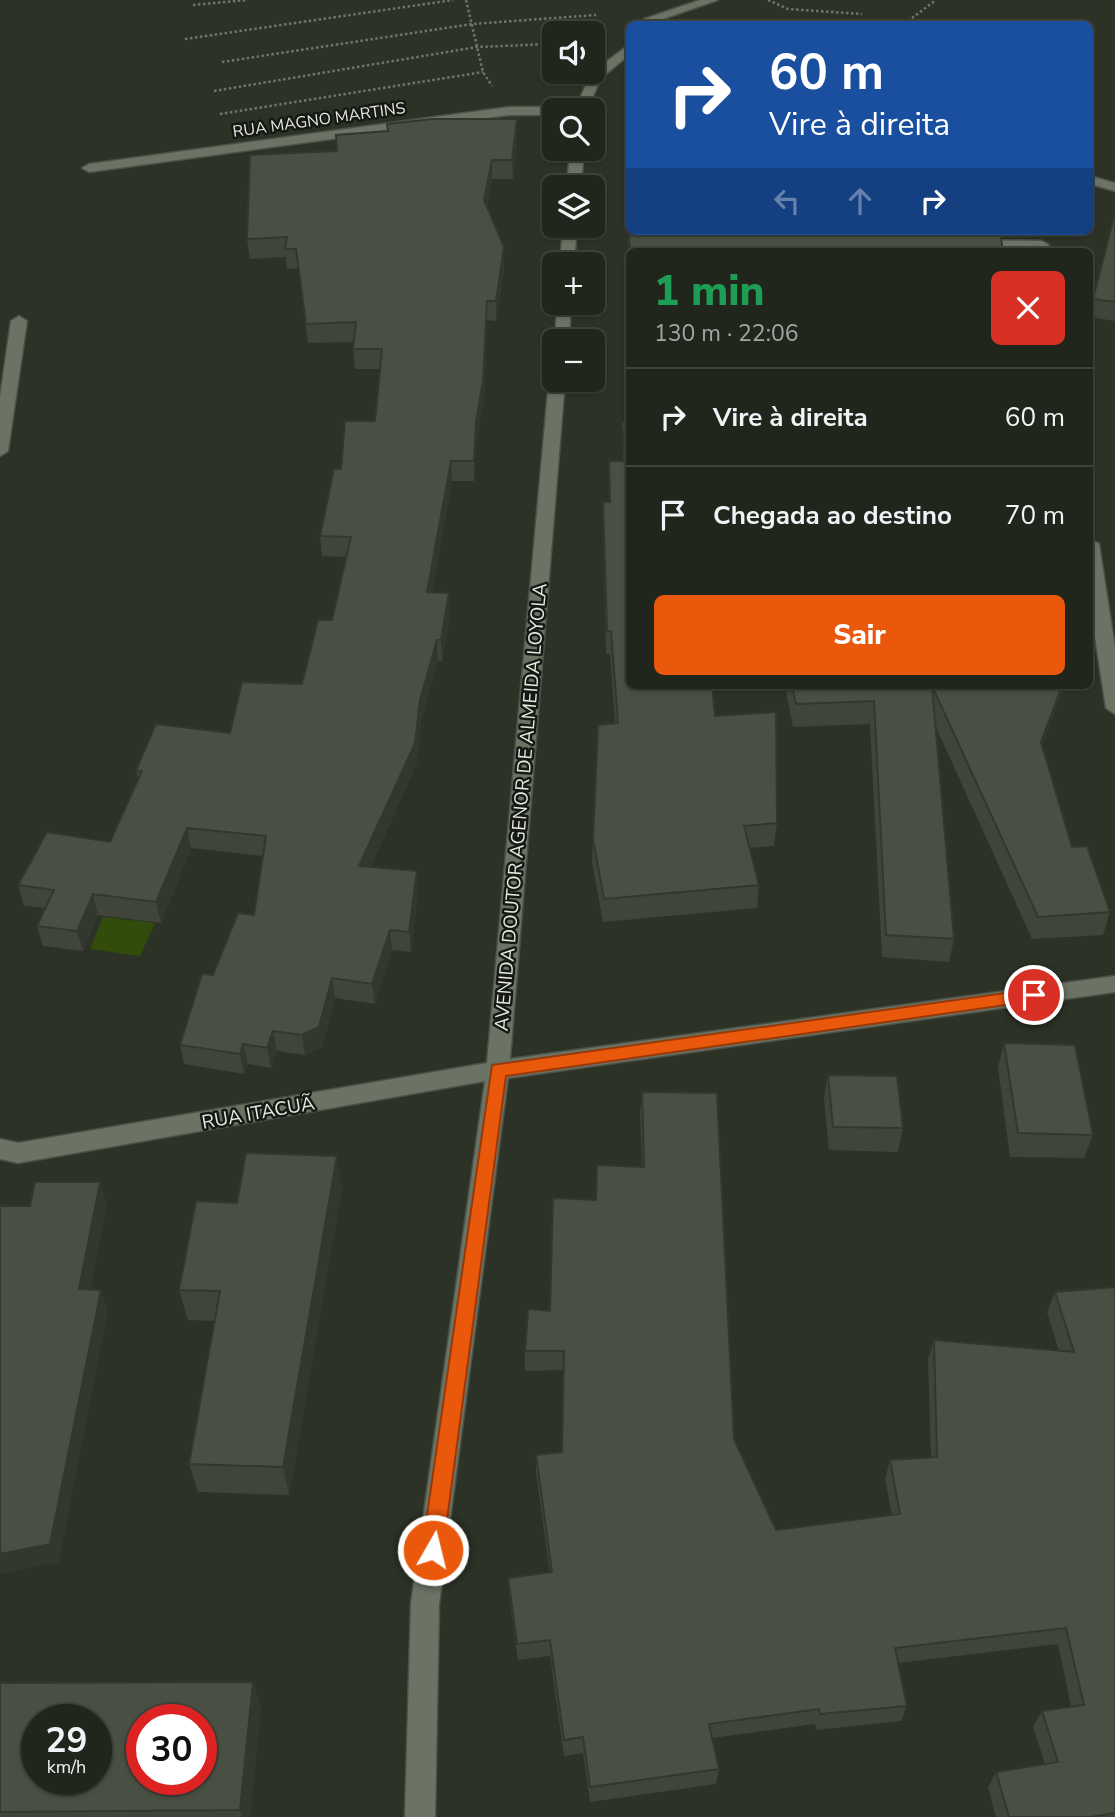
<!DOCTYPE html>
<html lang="pt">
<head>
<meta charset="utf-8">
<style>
	body { margin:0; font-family:"Nunito Sans",sans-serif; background:#292e25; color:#f1f3f6; height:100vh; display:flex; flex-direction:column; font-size:26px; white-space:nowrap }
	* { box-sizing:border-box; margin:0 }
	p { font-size:23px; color:#a2a5a3 }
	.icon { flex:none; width:38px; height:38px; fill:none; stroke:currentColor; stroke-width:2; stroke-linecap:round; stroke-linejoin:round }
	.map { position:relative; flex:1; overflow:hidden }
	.sheet { position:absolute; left:626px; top:248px; width:467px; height:441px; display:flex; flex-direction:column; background:#21261c; border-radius:10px; box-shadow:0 2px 5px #0004,0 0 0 2px #3e433b }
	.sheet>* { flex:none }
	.guide { position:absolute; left:626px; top:21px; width:467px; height:214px; border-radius:10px; box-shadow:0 2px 5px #0004,0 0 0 2px #3e433b; background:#1a4fa0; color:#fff; overflow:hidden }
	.tools { position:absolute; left:542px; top:21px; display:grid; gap:14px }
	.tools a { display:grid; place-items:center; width:63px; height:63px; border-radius:10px; background:#21261c; box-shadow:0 2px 5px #0004,0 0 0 2px #3e433b; font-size:35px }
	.speed { position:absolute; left:21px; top:1704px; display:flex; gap:14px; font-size:35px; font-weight:700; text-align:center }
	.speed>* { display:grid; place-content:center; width:91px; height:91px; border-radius:50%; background:#21261c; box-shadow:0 2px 5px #0004,0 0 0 2px #3e433b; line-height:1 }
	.speed small { font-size:18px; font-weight:400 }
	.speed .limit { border:10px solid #d22; background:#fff; color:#111 }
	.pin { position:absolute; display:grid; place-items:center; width:60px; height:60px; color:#fff; margin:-30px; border:4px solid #fff; border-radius:50%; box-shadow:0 2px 7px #0007 }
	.me { position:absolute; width:77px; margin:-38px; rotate:8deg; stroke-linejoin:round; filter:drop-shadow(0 0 5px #0008) }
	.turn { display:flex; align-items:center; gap:24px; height:147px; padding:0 28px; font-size:32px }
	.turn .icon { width:91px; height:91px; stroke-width:2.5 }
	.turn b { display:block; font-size:49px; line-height:60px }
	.lanes { display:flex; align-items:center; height:66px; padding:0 28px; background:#0003; justify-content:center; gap:35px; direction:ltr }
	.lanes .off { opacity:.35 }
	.round { display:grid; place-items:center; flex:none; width:74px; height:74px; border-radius:10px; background:#292e25 }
	.head { display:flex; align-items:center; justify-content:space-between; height:119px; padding:0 28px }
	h1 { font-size:42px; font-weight:800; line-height:52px; color:#1e9e55 }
	.cta { display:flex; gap:14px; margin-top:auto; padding:14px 28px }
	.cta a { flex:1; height:80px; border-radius:10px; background:#ea580c; color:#fff; font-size:28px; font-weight:800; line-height:80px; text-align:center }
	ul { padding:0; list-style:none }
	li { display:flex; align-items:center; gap:21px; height:98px; padding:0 28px; border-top:2px solid #3e433b }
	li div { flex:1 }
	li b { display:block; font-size:26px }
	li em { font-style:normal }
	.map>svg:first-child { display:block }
</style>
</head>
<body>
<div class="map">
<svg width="1115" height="1817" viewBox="0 0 1115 1817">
	<rect width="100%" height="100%" fill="#2c3226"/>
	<polygon fill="#324d0b" points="103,917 155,923 140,956 90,949"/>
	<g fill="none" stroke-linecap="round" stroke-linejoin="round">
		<defs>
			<g id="street">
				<polygon points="700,0 718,0 654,22 644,19"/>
				<polygon points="630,44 630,54 601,78 587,110 575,110 591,73"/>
				<polygon points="509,107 555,107 561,110 555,110 555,115 509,115 89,172 82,168 89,164"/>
				<polygon points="570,149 584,149 581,187 567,187"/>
				<polygon points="1090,176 1115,183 1115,191 1090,184"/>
				<polygon points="563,226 577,226 574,264 560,264"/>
				<polygon points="974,240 1042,241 1049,245 1042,249 969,247 967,244"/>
				<polygon points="557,303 571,303 569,341 555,343"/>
				<polygon points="19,316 27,321 8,451 0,456 0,397 11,321"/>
				<polygon points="555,376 555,380 565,380 510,1059 1115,976 1115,992 508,1078 439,1604 435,1817 405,1817 411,1604 485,1081 18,1163 0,1159 0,1139 18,1143 487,1063 549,380"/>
				<polygon points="1090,539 1099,544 1115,648 1115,714 1106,708 1090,604"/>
			</g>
		</defs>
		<use href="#street" stroke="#4a5046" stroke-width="3"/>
		<g stroke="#6f756a" stroke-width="2.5" stroke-dasharray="2.5 2.5" stroke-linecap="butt">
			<polyline points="466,0 483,72 492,86"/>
			<polyline points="768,0 788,9 862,14"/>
			<polyline points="193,5 247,0"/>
			<polyline points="904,24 936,0"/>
			<polyline points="185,39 453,0"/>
			<polyline points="222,62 472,24 596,15"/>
			<polyline points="214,91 477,47 550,44"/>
			<polyline points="220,114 483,72"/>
		</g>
		<use href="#street" fill="#6b7365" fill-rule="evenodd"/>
	</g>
	<g fill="#3f453a">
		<polygon points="517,119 517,138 513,179 492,179 487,207 504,267 496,321 487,320 484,401 476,442 474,481 452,481 432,592 449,593 450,614 442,661 438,661 421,720 417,763 370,867 418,892 411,952 392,950 375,1004 335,998 322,1047 305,1055 277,1051 271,1068 248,1064 244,1074 184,1064 180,1045 213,975 254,915 263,856 191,848 161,923 98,915 83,951 43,946 37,926 45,908 24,906 18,885 110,842 138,780 136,770 230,733 302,684 332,620 346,557 322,556 320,536 341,469 375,421 380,369 355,369 353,349 354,342 308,343 298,268 287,269 286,257 250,259 247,239 337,151 388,131 387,124"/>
		<polygon points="627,192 630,252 630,278 627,214"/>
		<polygon points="1115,213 1115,321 1090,317 1090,312"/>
		<polygon points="626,315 715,716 777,823 774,846 750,848 759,885 757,908 603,922 592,862 593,839 615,723 610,654 606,654 603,525 603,502 609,502 609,461 623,461 622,422 627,422"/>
		<polygon points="785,686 1064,686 1042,746 1072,847 1110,912 1103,935 1032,939 935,725 954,939 949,962 882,957 870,724 793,727"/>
		<polygon points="1004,1043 1093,1135 1084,1158 1010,1157 998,1067"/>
		<polygon points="828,1075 903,1128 898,1152 829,1150 824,1099"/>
		<polygon points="642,1092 734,1439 776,1530 892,1515 885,1479 890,1460 931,1458 928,1359 934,1340 1059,1351 1047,1312 1055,1292 1115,1287 1115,1817 996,1817 988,1787 996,1772 1045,1764 1033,1727 1042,1711 1071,1707 1058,1644 898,1663 907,1706 901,1721 816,1730 815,1724 712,1738 719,1769 716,1784 590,1802 583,1753 564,1756 550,1656 518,1660 509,1595 508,1578 550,1572 536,1473 536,1455 562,1452 564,1370 525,1371 525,1351 550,1311 596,1200 642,1167 640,1113"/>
		<polygon points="342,1188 289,1495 198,1492 189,1464 215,1321 188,1320 179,1290 237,1203"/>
		<polygon points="253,1682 261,1707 250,1817 0,1817 0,1683"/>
	</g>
	<g fill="#33382f">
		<polygon points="517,119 517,138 513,179 512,160"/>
		<polygon points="492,160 492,179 485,219 484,200"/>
		<polygon points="504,247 504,267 496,321 496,301"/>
		<polygon points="487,301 487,320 484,401 476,442 474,481 474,461 476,421"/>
		<polygon points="451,461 452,481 429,613 427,592"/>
		<polygon points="449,593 450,614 442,661 441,640"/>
		<polygon points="437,640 438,661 421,720 417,763 361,886 359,866 420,700"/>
		<polygon points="1062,686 1064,686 1035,765 1041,742"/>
		<polygon points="187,828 191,848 161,923 156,902"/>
		<polygon points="417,871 418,892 411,952 409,932"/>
		<polygon points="93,894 98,915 83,951 77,931"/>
		<polygon points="390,930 392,950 375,1004 372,984"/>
		<polygon points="332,978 335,998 322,1047 305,1055 302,1035"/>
		<polygon points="273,1031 277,1051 271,1068 267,1048"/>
		<polygon points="243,1044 248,1064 244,1074 240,1054"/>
		<polygon points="337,1156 342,1188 289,1495 283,1467"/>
		<polygon points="100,1182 107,1204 87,1310 79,1289"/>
		<polygon points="101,1290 108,1310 59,1562 0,1574 0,1554"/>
		<polygon points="253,1682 261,1707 250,1817 242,1817 240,1810"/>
	</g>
	<g fill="#495043" stroke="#33382f" stroke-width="2" fill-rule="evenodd">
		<polygon points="433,119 517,119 512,160 492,160 484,200 504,247 496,301 487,301 483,381 476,421 474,461 451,461 427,592 449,593 441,640 437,640 420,700 415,743 359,866 417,871 409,932 390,930 372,984 332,978 319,1027 302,1035 273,1031 267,1048 243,1044 240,1054 180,1045 202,974 213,975 238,913 254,915 266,836 187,828 156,902 93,894 77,931 37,926 54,890 18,885 47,832 110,842 142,771 136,770 156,724 230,733 242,682 302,684 318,620 332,620 351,537 320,536 334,469 341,469 345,421 375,421 382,349 353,349 356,322 306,324 296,249 285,249 287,237 247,239 250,155 337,151 336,135 388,131 387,124"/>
		<polygon points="627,192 630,192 630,231 1000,231 1003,252 630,252"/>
		<polygon points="1115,213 1115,302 1093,299"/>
		<polygon points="626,315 630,315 630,686 712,686 715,716 776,712 777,823 744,826 759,885 604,899 593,839 598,725 618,723 611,631 607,631 603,502 610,502 609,461 625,461 622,422 628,422"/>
		<polygon points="792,686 932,686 954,939 886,935 874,701 796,704"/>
		<polygon points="932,686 1062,686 1041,742 1072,847 1087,846 1110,912 1038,917"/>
		<polygon points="1004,1043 1075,1045 1093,1135 1018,1133"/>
		<polygon points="828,1075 897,1076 903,1128 833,1127"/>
		<polygon points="642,1092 717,1093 734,1439 776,1530 900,1514 890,1460 937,1457 934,1340 1074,1352 1055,1292 1115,1287 1115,1813 1091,1817 1009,1817 996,1772 1058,1762 1042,1711 1084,1705 1066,1628 895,1648 907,1706 820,1714 819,1709 709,1724 719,1769 590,1787 583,1737 564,1740 550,1640 517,1644 508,1578 552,1572 536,1455 562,1452 564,1351 525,1351 528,1309 550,1311 553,1198 596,1200 597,1165 644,1167"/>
		<polygon points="246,1153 337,1156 283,1467 189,1464 220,1291 179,1290 196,1201 237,1203"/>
		<polygon points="35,1182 100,1182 79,1289 101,1290 50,1544 0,1554 0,1206 30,1206"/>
		<path d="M253,1682L240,1810L0,1812V1683ZM37,1720H96V1780H37ZM142,1720H201V1780H142Z"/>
	</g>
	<polygon fill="#ea580c" stroke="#983908" stroke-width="2" points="1034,989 1043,995 1034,1001 506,1076 443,1550 440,1558 433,1561 425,1558 422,1550 492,1065"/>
	<g text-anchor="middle" stroke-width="5" stroke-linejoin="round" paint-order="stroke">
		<g font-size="16" fill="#e5e9e1" stroke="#161913">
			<text transform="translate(319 119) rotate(-8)" y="6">RUA MAGNO MARTINS</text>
		</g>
		<g font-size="19" fill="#e5e9e1" stroke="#161913">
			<text transform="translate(520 807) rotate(-85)" y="7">AVENIDA DOUTOR AGENOR DE ALMEIDA LOYOLA</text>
			<text transform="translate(258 1112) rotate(-10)" y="7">RUA ITACUÃ</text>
		</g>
	</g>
</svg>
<div class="tools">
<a><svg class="icon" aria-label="sound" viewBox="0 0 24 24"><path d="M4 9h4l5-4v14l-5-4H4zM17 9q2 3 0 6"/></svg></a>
<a><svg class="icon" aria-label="search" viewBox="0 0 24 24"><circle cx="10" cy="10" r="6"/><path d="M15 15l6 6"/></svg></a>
<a><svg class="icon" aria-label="layers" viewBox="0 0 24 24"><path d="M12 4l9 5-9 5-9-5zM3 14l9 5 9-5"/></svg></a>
<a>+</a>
<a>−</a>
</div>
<div class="speed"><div>29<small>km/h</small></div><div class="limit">30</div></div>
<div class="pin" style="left:1034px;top:995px;background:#d93025"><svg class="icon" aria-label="arrive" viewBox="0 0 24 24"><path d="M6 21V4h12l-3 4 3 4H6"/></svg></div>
<svg class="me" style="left:433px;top:1550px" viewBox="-20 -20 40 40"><circle r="17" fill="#ea580c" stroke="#fff" stroke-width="3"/><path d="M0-11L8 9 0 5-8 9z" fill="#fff"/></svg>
<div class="guide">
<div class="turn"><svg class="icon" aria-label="right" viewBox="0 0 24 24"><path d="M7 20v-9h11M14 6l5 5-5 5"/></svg><div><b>60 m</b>Vire à direita</div></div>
<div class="lanes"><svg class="icon off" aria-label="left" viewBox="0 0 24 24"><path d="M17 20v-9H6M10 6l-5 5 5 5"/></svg><svg class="icon off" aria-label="ahead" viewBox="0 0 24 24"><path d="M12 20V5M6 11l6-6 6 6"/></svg><svg class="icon" aria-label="right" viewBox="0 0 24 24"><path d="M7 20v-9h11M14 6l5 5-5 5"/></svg></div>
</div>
<section class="sheet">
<div class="head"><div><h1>1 min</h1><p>130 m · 22:06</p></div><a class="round" style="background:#d93025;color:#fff"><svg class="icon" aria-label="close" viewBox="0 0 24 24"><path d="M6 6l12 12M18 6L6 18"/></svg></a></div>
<ul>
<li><svg class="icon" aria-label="right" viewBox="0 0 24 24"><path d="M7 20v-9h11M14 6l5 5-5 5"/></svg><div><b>Vire à direita</b></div><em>60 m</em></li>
<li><svg class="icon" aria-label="arrive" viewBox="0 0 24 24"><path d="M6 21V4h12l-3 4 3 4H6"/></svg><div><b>Chegada ao destino</b></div><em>70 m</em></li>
</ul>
<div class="cta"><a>Sair</a></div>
</section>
</div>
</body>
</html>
